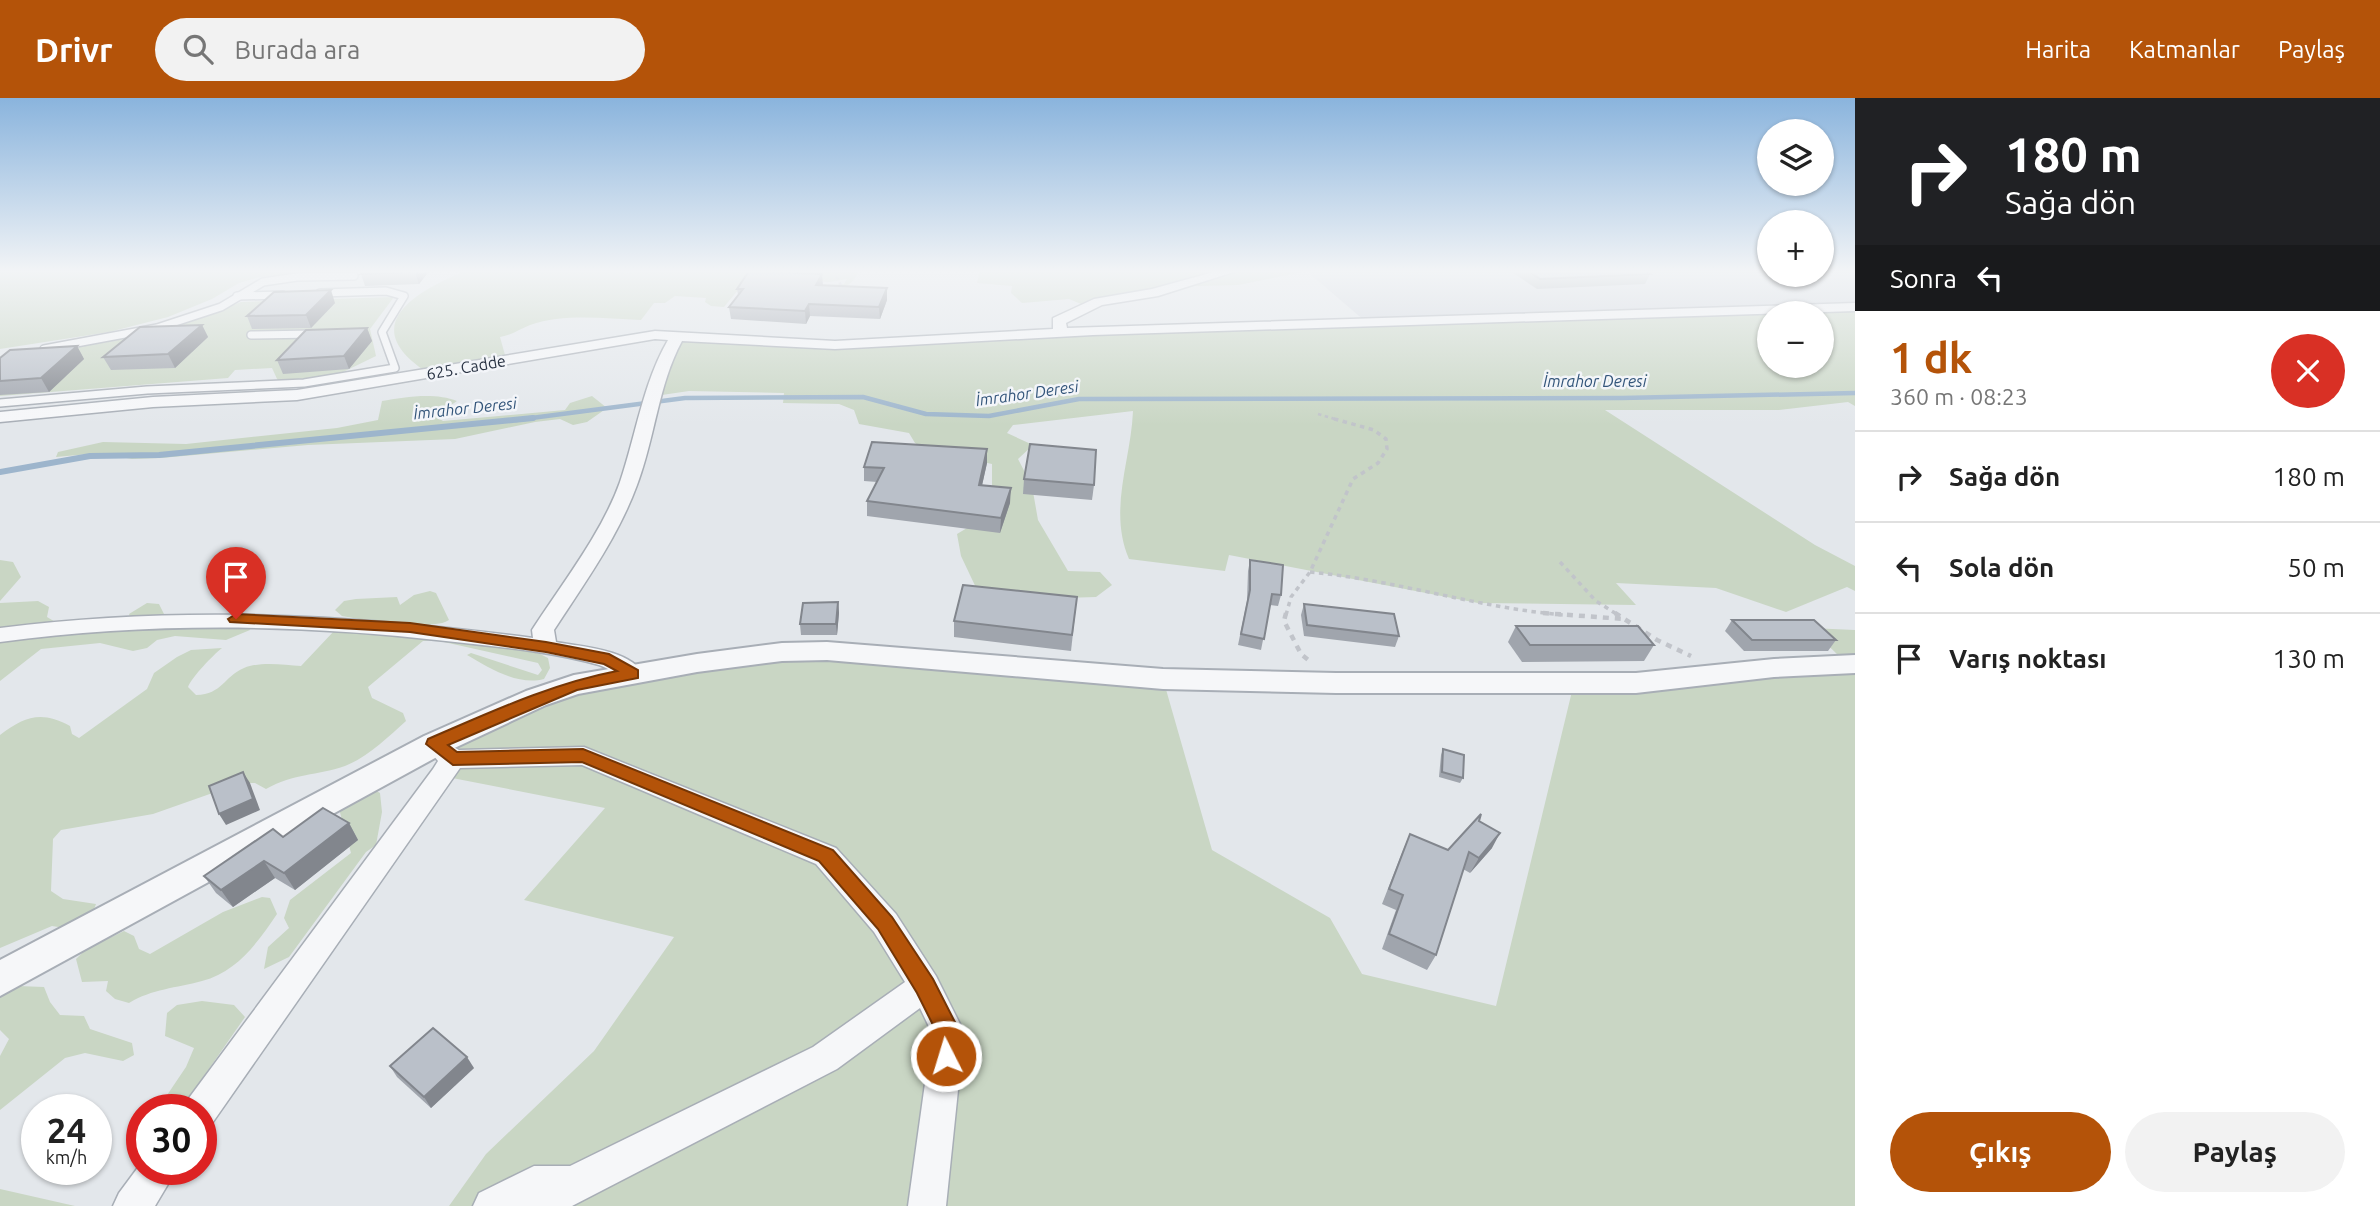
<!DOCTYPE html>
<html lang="tr">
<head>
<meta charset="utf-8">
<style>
	body { margin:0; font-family:Ubuntu,sans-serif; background:#f2f2f2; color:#222; height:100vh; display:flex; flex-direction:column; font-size:26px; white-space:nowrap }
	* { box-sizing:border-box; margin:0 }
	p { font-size:23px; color:#767676 }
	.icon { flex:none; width:38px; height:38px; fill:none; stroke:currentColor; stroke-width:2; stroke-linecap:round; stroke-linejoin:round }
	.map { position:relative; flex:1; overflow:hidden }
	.side { display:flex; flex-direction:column; background:#fff; width:525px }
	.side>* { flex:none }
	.top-card { background:#202124; color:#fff; overflow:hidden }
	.fabs { position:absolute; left:1757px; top:21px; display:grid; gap:14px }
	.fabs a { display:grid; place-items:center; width:77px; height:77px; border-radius:50%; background:#fff; box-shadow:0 2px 5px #0004; font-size:35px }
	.speed { position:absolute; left:21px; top:996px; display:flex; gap:14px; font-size:35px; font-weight:700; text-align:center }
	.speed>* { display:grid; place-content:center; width:91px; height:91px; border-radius:50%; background:#fff; box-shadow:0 2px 5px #0004; line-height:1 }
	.speed small { font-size:18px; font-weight:400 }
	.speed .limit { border:10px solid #d22; background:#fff; color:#111 }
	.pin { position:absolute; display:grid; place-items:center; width:60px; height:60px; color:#fff; margin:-72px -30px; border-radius:50% 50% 50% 0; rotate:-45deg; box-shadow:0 0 7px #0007 }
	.pin .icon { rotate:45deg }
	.me { position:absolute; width:77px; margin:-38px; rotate:355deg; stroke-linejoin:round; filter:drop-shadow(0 0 5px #0008) }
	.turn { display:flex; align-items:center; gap:24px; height:147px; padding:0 35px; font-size:32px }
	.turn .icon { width:91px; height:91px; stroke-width:2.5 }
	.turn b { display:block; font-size:49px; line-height:60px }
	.then { display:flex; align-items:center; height:66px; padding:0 35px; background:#0003; gap:14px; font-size:26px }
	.round { display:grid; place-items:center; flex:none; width:74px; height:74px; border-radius:37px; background:#f2f2f2 }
	.headline { display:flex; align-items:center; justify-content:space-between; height:119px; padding:0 35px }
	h1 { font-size:42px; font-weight:600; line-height:52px; color:#b45309 }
	.cta { display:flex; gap:14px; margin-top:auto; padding:14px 35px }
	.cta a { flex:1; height:80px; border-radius:42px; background:#b45309; color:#fff; font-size:28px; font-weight:600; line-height:80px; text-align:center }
	.cta a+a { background:#f2f2f2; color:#222 }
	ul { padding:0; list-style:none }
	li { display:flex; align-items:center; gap:21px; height:91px; padding:0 35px; border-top:2px solid #e0e0e0 }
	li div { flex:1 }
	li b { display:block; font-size:26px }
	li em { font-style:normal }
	header { display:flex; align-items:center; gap:42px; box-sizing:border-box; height:98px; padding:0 35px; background:#b45309; color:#fff }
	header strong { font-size:33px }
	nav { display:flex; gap:38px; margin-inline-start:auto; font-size:24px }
	.search { width:490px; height:63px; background:#f2f2f2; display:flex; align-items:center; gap:18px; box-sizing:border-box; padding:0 24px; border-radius:38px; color:#767676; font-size:26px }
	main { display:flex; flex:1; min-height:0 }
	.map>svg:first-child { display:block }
</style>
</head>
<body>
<header>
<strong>Drivr</strong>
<div class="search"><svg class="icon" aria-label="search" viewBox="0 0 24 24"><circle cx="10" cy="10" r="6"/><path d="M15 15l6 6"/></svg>Burada ara</div>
<nav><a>Harita</a><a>Katmanlar</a><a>Paylaş</a></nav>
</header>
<main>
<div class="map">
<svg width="1855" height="1108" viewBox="0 0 1855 1108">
	<rect width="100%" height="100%" fill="#e3e7eb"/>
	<polygon fill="#d1d6de" points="1313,172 1769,172 1769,177 1822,177 1822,172 1855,172 1855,209 1366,224 1309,175"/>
	<g fill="#c9d6c4" fill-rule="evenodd">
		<polygon points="0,172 346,172 259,179 239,185 212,201 168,219 109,234 0,251"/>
		<path d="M467,172H607L627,175L668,172H859C852,190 842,190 824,192L829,187L844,186L847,181L829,184L753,179L748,180L724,209L711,208L705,204L706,200L675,198L665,205H654L641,222C606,221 565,215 530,227C520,231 512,237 500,239L505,257L422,271C356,224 422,191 467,172Z"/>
		<polygon points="980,172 1313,172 1238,187 1162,189 1117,196 1081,206 1069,201 1022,205 1011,195 1012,188 977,185"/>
		<polygon points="394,199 370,231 376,258 337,277 278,283 272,270 235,272 228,280 0,298 0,263 163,234 241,204"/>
		<path d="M1855,209V308L1848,304L1779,312H1605L1815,447L1855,468V493L1847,489L1786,514L1716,490L1616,485L1636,507L1478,505L1229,457L1225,473L1129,461C1108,412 1131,363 1133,313L1013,327L1007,335L1033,347L1018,361L1032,388L1038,422L1068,473L1100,474L1112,487L1096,499L1003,502L979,496L961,458L957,436L992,415V366L925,351L915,345L909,335L859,326L854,312L839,306L783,305L784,295L689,293L655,298L679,236L835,247L1020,236ZM1769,215H1822V268H1769Z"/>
		<path d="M592,298L607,310L587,324L573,327L560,321L535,324L455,341L308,347L161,360L132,361L100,355L56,359L58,354L103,344L186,346L337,330L378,322L382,303C404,299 435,294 457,303L435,318L443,323L565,312L570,305Z"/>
		<polygon points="0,462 13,464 21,479 0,503"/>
		<path d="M430,493L436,495L449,522C440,528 431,524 422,529L540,556L548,560L550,570L544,581C518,588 489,570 467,557L471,555L538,577L542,572L538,565L435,542L423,543L368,589L372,600L403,615L406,623C388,639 368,659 345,668C316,678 295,675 266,691L255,685H241L153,716L61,732L53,741L51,793L63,801L96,806L91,819L71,831L52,828L0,850V637C24,619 41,612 70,628L72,636L79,640L147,591L154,575L177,559L191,552L222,550C213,557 192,579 188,589L196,597C223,596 223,579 244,570C261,563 284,567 301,568L334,533L370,523L342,518L335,512L344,503L356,501L397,499L400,507L414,497Z"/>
		<polygon points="38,503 49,509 47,519 57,525 131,521 129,516 147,505 159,506 165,518 179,520 244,517 250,532 226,542 175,538 157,542 147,550 133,553 100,545 41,551 0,583 0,505"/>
		<polygon points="1810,530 1855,532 1855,557 1839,558"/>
		<polygon points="782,554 1163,581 1212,752 1330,820 1362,876 1496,908 1574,585 1855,566 1855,1108 449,1108 486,1056 594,953 674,839 524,802 605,710 442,678 435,646 536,600"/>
		<polygon points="373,691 380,695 382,714 376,747 366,754 289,859 264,871 268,849 289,830 284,820 290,802 351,755 338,707"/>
		<path d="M262,799L270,800L277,816C258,844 237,874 202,883C176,890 152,891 129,905L115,901L106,893L108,883L82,884L76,861L85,852L124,833L134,838L139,851L150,856L223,814Z"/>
		<polygon points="18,888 44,889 50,904 60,917 84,918 90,931 132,945 134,957 123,963 85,955 65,960 0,1012 0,958 9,941 0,932 0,898"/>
		<polygon points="202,903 234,907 245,919 181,1011 157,1012 186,969 194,950 165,938 167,915 177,907"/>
		<polygon points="0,1091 75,1108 0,1108"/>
	</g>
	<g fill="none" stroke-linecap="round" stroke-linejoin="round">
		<polyline stroke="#9db5cc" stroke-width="4.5" points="516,322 685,300 863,299 926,316 989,318 1079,301 1622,300 1855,295"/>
		<polyline stroke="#9db5cc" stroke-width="6" points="0,374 90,358 159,357 533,320"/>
		<defs>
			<g id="service">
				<polyline points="237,198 283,197"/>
				<polyline points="251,237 315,236"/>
				<polyline points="44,251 157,230 221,209 263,184 297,179 354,178"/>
				<polyline points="0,305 147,292 304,285 395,270 382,234 404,198 386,193 320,195"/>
			</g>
			<g id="minor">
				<path d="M1221,172H1240L1158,198L1102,207L1066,225L1067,230L1855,205V213L1093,237L835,251L682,243C658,287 655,340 637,387C618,439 584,486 554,532L556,544C583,549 628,551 644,576L640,581L632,584C620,580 611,571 599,567C550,553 497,549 446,543C297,526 150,524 0,544V530C181,507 353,516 533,540L532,532C561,487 602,435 620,384C636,337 643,285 668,242L655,241L297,302L153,309L0,324V314L153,299L297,292L655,233L835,243L1053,231V220L1094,201L1152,191Z"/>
				<polygon points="442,643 459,652 584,649 836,750 896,816 936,878 964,934 946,1108 908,1108 932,935 920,910 837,971 572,1108 473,1108 479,1095 534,1068 570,1068 813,949 905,884 874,834 816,766 582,667 460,670 213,1024 201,1029 201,1012 184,1012 189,1000 433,671 438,663 429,652 433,646"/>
				<polygon points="142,1064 142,1071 177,1071 155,1108 113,1108 119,1095"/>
			</g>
			<polygon id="tertiary" points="827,544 1163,571 1336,575 1636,575 1774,561 1855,557 1855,575 1774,579 1636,595 1336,595 1163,591 827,562 782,563 697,574 578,596 546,607 446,654 0,898 0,862 424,638 526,593 574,577 697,556 782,545"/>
		</defs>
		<use href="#service" stroke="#a8aeb6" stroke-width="10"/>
		<use href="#minor" stroke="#a8aeb6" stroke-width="3"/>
		<use href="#tertiary" stroke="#a8aeb6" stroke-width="4"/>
		<g stroke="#c1c4ca" stroke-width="2.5" stroke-dasharray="3.5 3.5" stroke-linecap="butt">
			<polyline points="833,172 844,193"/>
			<polyline points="1318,316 1338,322"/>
		</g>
		<g stroke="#c1c4ca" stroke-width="3.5" stroke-dasharray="4.5 4.5" stroke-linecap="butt">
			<polyline points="1560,464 1596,503 1618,517"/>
			<path d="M1310,474C1396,482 1478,510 1564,517"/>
			<polyline points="1286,517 1291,499 1310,474 1353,381 1378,365 1387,351 1386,341 1374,332 1331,320"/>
		</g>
		<g stroke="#c1c4ca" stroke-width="4.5" stroke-dasharray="6 6" stroke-linecap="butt">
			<polyline points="1286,515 1284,523 1301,556 1311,564"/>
			<polyline points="1543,515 1624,521"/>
			<polyline points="1615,515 1657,542 1691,558"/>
		</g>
		<use href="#service" stroke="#f6f7f9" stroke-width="7"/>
		<use href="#minor" fill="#f6f7f9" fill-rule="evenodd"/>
		<use href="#tertiary" fill="#f6f7f9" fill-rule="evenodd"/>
	</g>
	<g fill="#a0a5ad">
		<polygon points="365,172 430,172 419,186 365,188 361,176"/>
		<polygon points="1509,172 1643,172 1650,176 1645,186 1537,191"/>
		<polygon points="822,187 887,190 887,202 880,221 810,218 806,226 731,221 729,209 738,197 737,191"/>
		<polygon points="335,205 311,230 252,231 247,218"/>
		<polygon points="202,227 208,239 175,270 111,272 103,259"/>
		<polygon points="367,230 372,243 349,271 283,276 277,262"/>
		<polygon points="77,248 84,261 49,294 0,297 0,260"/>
		<polygon points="987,351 987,365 982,387 1010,405 1000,435 867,418 867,403 877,384 864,383 864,369"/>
		<polygon points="1024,381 1094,387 1092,402 1023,396"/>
		<polygon points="1250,462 1281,497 1278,508 1270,507 1261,552 1238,547 1247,503 1248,473"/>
		<polygon points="1077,499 1071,553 954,539 954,523"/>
		<polygon points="838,504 839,515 837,537 801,537 800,526"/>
		<polygon points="1304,506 1399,538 1395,549 1304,538 1301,517"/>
		<polygon points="1732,522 1836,542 1828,553 1744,553 1725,533"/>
		<polygon points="1516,528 1654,547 1644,563 1522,564 1508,544"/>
		<polygon points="1443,651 1463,680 1460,685 1439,679 1441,657"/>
		<polygon points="1479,723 1492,750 1470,775 1463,771 1436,857 1427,872 1382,851 1396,812 1382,806 1403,752 1410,736 1448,752"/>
		<polygon points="349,725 358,742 295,792 275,780 233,809 216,795 204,778 283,739"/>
		<polygon points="390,968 474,970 431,1010 397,979"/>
	</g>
	<g fill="#82868d">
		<polygon points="417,172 430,172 419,186 415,174"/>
		<polygon points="822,176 823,188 816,187"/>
		<polygon points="887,190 887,202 880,221 879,209"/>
		<polygon points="331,192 335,205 311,230 306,217"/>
		<polygon points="809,206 810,218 806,226 805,213"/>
		<polygon points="202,227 208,239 175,270 168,256"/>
		<polygon points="367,230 372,243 349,271 344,258"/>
		<polygon points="77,248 84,261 49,294 41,280"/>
		<polygon points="987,351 987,365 979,401 979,387"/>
		<polygon points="1011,390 1010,405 1000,435 1001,420"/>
		<polygon points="838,504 839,515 837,537 836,526"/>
		<polygon points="243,674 250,685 260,712 226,727 219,716"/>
		<polygon points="349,725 358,742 295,792 284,775"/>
		<polygon points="1500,735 1492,750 1470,775 1479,760"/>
		<polygon points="264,763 275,780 233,809 221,792"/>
		<polygon points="467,959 474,970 431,1010 424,999"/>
	</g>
	<g fill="#bac0c9" stroke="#82868d" stroke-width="2">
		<polygon points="365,172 417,172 415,174 361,176"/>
		<polygon points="1527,172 1643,172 1650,176 1540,181"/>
		<polygon points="749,173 822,176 816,187 887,190 879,209 809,206 805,213 729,209 743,191 737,191"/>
		<polygon points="331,192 306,217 247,218 274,194"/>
		<polygon points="202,227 168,256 103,259 140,229"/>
		<polygon points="367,230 344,258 277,262 306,232"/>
		<polygon points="77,248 41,280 0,283 0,260 10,252"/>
		<polygon points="872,344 987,351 979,387 1011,390 1001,420 867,403 884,370 864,369"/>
		<polygon points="1030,346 1096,352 1094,387 1024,381"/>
		<polygon points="1250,462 1283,467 1281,497 1272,496 1264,541 1241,536 1250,492"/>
		<polygon points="963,487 1077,499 1072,537 954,523"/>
		<polygon points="838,504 836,526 800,526 803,505"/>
		<polygon points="1304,506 1394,516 1399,538 1307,527"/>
		<polygon points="1732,522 1814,522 1836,542 1752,542"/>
		<polygon points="1516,528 1638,528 1654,547 1530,547"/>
		<polygon points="1443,651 1464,657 1463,680 1442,674"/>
		<polygon points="243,674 253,701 219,716 209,688"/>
		<polygon points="323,710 349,725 284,775 264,763 221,792 204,778 273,731 283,739"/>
		<polygon points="1481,716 1479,723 1500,735 1479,760 1469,754 1436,857 1389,836 1403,797 1389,791 1410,736 1448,752"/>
		<polygon points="433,930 467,959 424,999 390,968"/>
	</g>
	<linearGradient id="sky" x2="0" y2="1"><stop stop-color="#8ab4dd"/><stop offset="0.53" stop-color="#f2f4f6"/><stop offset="1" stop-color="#f2f4f6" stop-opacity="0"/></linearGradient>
	<rect width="1855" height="327" fill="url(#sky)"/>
	<path fill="#b45309" stroke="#753606" stroke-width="2" d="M236,516L410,525L546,544L609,556L638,572V580L577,592L448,647L457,654L583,651L833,752L892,819L933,881L960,934L954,965L946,969L937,965L934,958L937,935L917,895L878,831L819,763L582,664L453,667L426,646L428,641C491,614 550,586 617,573L604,566L546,554L410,534L230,524L228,521Z"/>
	<g text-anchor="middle" stroke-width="5" stroke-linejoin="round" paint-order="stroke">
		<g font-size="16" fill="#2a3444" stroke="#f3f5f9">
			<text transform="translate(466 269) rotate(-10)" y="6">625. Cadde</text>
		</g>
		<g font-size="16" font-style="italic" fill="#33557a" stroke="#f3f5f9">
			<text x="1595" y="289">İmrahor Deresi</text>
			<text transform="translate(1027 295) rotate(-8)" y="6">İmrahor Deresi</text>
			<text transform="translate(465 310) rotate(-6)" y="6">İmrahor Deresi</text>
		</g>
	</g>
</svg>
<div class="fabs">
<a><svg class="icon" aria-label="layers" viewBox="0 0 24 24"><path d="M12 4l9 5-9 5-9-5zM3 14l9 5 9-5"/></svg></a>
<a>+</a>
<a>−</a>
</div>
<div class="speed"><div>24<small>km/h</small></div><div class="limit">30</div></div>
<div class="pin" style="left:236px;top:521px;background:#d93025"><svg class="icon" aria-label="arrive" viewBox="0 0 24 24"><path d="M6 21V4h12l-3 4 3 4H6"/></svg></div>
<svg class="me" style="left:946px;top:958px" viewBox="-20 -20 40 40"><circle r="17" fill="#b45309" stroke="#fff" stroke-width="3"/><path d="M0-11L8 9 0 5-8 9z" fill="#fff"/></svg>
</div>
<section class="side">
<div class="top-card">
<div class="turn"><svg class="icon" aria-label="right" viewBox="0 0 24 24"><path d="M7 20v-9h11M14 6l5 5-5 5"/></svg><div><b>180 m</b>Sağa dön</div></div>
<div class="then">Sonra<svg class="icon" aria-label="left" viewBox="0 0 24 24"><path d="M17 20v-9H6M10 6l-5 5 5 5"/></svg></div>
</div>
<div class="headline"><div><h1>1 dk</h1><p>360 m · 08:23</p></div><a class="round" style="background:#d93025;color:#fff"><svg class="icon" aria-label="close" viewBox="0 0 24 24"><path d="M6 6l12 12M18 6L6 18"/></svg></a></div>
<ul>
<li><svg class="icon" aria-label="right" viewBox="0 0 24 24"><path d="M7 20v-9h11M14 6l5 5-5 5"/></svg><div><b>Sağa dön</b></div><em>180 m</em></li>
<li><svg class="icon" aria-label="left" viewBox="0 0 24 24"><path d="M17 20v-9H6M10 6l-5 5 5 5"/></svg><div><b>Sola dön</b></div><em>50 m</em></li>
<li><svg class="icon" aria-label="arrive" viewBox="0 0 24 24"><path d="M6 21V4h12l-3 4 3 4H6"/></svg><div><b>Varış noktası</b></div><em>130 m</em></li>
</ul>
<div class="cta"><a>Çıkış</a><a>Paylaş</a></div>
</section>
</main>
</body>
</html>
